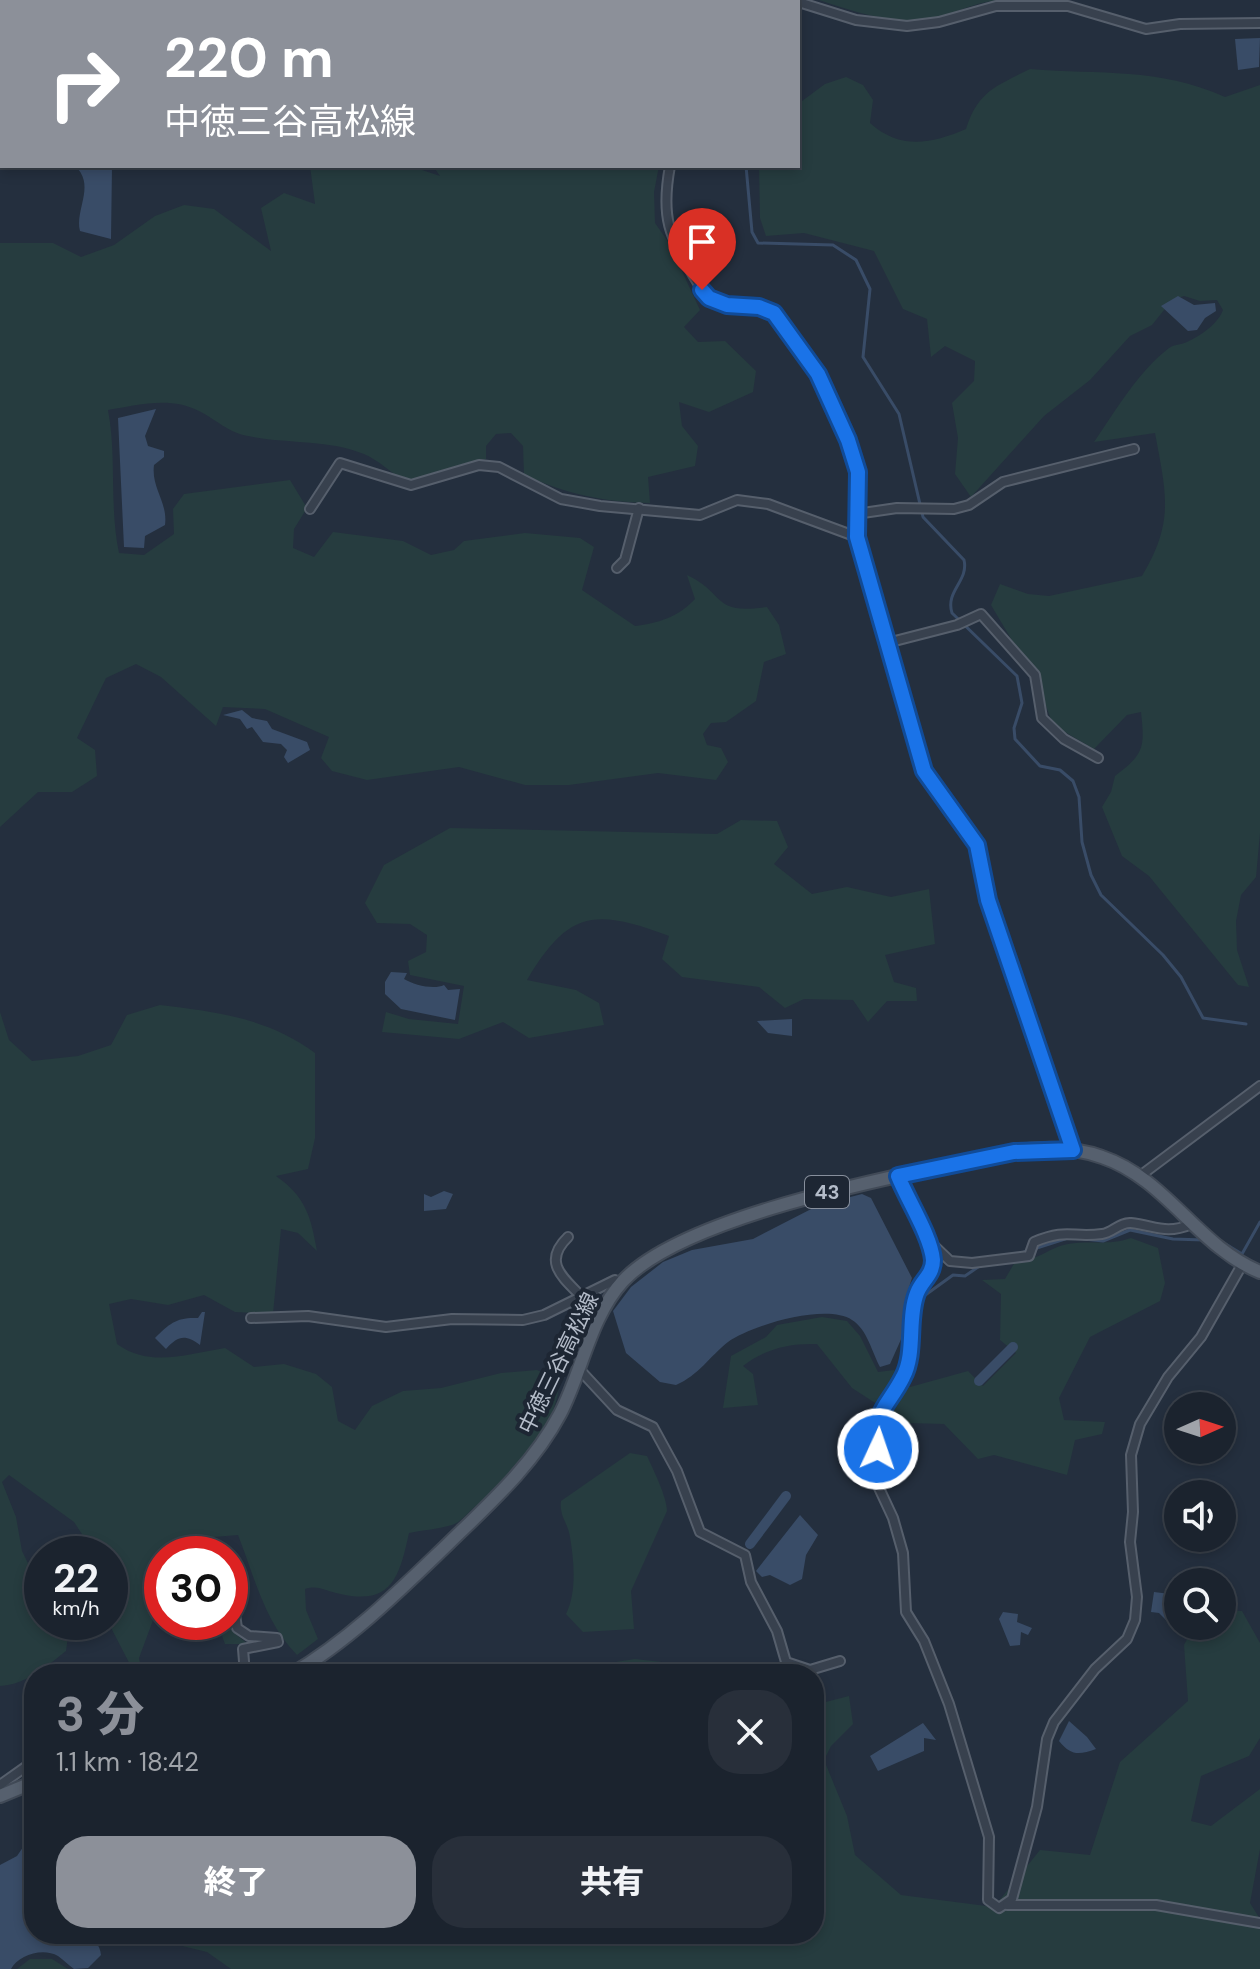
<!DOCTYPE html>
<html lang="ja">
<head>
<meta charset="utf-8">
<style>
	body { margin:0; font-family:"DM Sans","Noto Sans JP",sans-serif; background:#282f3a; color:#f1f3f6; height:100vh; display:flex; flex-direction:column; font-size:30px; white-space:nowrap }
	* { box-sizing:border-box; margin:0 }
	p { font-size:26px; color:#a0a4aa }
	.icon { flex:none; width:44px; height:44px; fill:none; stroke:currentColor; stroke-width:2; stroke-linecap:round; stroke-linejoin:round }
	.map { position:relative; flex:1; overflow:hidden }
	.drawer { position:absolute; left:24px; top:1664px; width:800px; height:280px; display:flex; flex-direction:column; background:#1b232e; border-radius:32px; box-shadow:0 4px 12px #0003,0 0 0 2px #39404a }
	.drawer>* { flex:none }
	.banner { position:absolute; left:0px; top:0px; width:800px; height:168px; box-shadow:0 4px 12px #0003,0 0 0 2px #39404a; background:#8c9099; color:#fff; overflow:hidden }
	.needle { width:52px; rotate:87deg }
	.fabs { position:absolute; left:1164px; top:1392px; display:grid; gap:16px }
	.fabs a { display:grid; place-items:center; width:72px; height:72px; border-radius:50%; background:#1b232e; box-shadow:0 4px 12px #0003,0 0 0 2px #39404a; font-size:40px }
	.speed { position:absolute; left:24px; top:1536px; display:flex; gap:16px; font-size:40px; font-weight:700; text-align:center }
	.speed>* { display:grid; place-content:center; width:104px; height:104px; border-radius:50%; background:#1b232e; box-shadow:0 4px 12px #0003,0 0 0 2px #39404a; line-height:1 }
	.speed small { font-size:20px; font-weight:400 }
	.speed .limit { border:12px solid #d22; background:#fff; color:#111 }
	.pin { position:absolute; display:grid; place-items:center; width:68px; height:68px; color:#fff; margin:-82px -34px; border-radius:50% 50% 50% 0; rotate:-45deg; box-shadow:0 0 8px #0007 }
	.pin .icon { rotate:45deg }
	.me { position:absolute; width:88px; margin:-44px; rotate:3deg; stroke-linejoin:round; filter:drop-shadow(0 0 6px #0008) }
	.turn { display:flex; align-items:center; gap:28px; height:168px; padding:0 32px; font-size:36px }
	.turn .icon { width:104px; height:104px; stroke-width:2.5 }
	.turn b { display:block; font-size:56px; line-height:68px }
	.round { display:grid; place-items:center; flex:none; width:84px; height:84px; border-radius:32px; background:#282f3a }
	.headline { display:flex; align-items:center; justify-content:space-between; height:136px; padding:0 32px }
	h1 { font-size:48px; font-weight:800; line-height:60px; color:#8c9099 }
	.primary-button { display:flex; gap:16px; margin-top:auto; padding:16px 32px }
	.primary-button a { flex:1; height:92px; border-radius:32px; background:#8c9099; color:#fff; font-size:32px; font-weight:800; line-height:92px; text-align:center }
	.primary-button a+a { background:#282f3a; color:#f1f3f6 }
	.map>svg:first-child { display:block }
</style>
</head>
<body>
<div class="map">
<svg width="1260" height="1969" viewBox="0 0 1260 1969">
	<rect width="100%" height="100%" fill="#242f3e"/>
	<g fill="#263c3f">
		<polygon points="0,0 258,0 2,2 2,78"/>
		<polygon points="451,0 669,0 679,2 449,2"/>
		<path d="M819,0H1003C974,1 957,14 930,19C896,26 852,11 819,0Z"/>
		<path d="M1030,69C1101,75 1158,67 1225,97L1260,85V833L1256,877L1241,895L1236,921L1237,950L1249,987L1238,985L1149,876L1122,856L1102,807L1111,792L1115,776C1144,754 1145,748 1141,712L1127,715L1094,749L1053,725L1038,684L991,605L1000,584L1028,594L1049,596L1142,576C1175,521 1166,493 1155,433L1094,442C1116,410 1138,372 1169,348C1175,344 1180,345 1187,342C1200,336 1218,324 1223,310L1217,300L1200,301L1184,296L1172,300L1152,325L1130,336L1090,380L1044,416L971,497L955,474L958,438L952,403L974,381L975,361L945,346L931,357L927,319L903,309L874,251L804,233L766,236L760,218L759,166H798V104L825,84L846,77L863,85L873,100L870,123C900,150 931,144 966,129C978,91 996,86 1030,69Z"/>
		<path d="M310,166H410L440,176L433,166H659L654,192L655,223L669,243L700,310L684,327L698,342L725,341L756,371L753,392L709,412L679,402L682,426L698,446L695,466L648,477L650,503C603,502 567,494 524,475L523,446L511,433L496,434L486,446V459L405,482C392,473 378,460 364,454C328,439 286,444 248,436C227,432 217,420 199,411C171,396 137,405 108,410C117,457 109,505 119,553L144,555L174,534L173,509L184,494L290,480L307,508L294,529L293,548L314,557L333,532L403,541L431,555L454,550L464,541L525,533L580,538L594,547L582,590L635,626C659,623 678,617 695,599L687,575C727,594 711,615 767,607L779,625L786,654L764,662L756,701L726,722L711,723L703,734L707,745L721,748L728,762L716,780L658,773L569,785H525L459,767L367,780L332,771L321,758L329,737L265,709L223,707L216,726L161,677L136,664L106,678L77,738L95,750L97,776L72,792H38L0,827V243H53L81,257L114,245L155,216L184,205L214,209L271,251L261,208L284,193L315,204Z"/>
		<path d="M741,820L777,821L788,847L774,864L812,894L847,887L891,897L929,889L935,944L885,955L894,982L916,988L917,1001H887L868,1022L853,1000L804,999L785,1008L759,987L682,977L662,959L669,936C596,909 569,909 527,980L576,990L599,1003L604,1025L529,1038L503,1022L459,1039L382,1032L386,1012L409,1019L458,1024L464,986L410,975L408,961L426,952L427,935L410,924L377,923L365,903L384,865L450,828L717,834Z"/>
		<path d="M160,1005C217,1012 268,1018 315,1053V1138L308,1169L276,1176C306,1197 311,1217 317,1251L298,1233L281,1229L273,1314L235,1312L204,1295L168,1305L131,1299L109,1304L117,1344C150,1368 187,1354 225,1348L254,1367L284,1364L316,1374L332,1387L338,1421L355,1430L372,1406L403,1391L441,1388L501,1373L537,1370L560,1381C554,1435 515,1473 476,1506C469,1511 460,1523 452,1525C439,1529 423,1530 409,1533C399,1579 391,1607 336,1593C324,1590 317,1585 305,1589L306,1610L318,1639L297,1655C264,1621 255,1578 238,1535L214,1537L215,1554H162V1596L139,1658L142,1674H135L108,1622L110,1554H95L74,1522L9,1475L2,1482L16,1517L22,1551L42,1592V1622H59L69,1629L66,1651C47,1666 25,1685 0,1686V1012L9,1040L32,1061L78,1056L111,1045L127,1015Z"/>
		<path d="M1131,1238L1158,1248L1165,1283L1160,1301L1090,1337L1059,1398L1064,1420L1105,1422L1102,1434L1075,1440L1067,1475L994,1455L978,1459L944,1424L906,1423L852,1388L817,1344C789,1343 765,1349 743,1366L753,1374L758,1405L723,1408L731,1356L766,1337L777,1325L822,1317L847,1321L860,1336L878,1372L894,1370L910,1387L968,1371L983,1386L1016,1353L1000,1340L1001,1294L982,1280L1005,1279L1015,1262C1040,1260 1050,1247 1068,1244C1090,1240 1108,1246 1131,1238Z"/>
		<path d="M630,1453L647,1456C653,1469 667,1497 667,1511L631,1591L634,1629L583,1632L566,1614C577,1592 574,1561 570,1537C568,1523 559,1516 561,1501Z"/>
		<polygon points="1222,1610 1242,1611 1260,1643 1260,1738 1249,1756 1201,1776 1191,1821 1211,1826 1260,1789 1260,1849 1250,1903 1260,1919 1260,1969 231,1969 207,1952 133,1934 814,1934 814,1705 849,1696 853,1724 831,1746 824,1760 847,1816 855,1855 901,1895 994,1907 1040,1850 1090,1855 1120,1762 1188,1701 1184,1645 1194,1626 1222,1626"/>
		<polygon points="230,1618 234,1633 248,1644 225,1644 217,1622 230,1622"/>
		<polygon points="635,1659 679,1664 677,1674 569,1674 570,1669"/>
		<polygon points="30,1959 52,1959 68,1969 17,1969"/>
	</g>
	<g fill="#394c67">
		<polygon points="1260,38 1259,67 1238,70 1235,39"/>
		<path d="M83,166H112L111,239L80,231C75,210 94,188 78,169Z"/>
		<polygon points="1178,296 1194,305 1215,303 1216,311 1205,318 1197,330 1188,331 1161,306"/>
		<path d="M156,409L145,436L148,446L164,451V457L154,465C151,488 168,502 165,525L145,536L144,548L124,547L118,418Z"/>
		<polygon points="242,710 252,718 267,721 272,729 307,742 310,750 288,763 284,757 287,750 281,744 263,742 252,727 247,729 240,719 223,715"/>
		<path d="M391,972L407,973L404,979C414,985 434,990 444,985L448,990L460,989L455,1020L401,1009L385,994V982Z"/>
		<polygon points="792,1019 792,1036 768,1033 757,1021"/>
		<polygon points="444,1191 453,1194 446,1209 424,1211 424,1194 431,1197"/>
		<path d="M862,1194L871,1198L912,1278L905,1300L907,1326L890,1364L880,1367C872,1352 867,1329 852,1320C826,1303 752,1325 728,1342C709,1357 699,1375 676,1385L660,1382L626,1353L613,1311L631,1287L663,1262L692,1250L753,1239L819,1205Z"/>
		<path d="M202,1312H205L200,1345C185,1334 178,1336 166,1349L155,1338C170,1323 177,1317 198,1318Z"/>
		<polygon points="800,1515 818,1535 806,1555 802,1579 790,1585 770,1575 762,1577 756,1571"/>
		<polygon points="1154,1592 1178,1595 1178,1617 1168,1622 1159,1613 1151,1612"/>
		<polygon points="1003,1612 1018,1614 1017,1622 1032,1628 1028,1635 1021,1632 1020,1645 1010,1646 999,1619"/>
		<path d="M1069,1721L1087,1737L1096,1749C1079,1755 1071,1756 1059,1741Z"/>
		<polygon points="923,1723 936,1740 924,1738 924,1751 878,1771 870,1756"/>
		<path d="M34,1831V1934H85C94,1940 100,1944 101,1955L88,1968L74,1969C68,1965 64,1960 58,1956C43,1947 18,1955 11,1969H0V1865L17,1856Z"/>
	</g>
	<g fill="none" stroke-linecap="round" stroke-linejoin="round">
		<g stroke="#394c67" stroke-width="3">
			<path d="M746,166L752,232L758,243L833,245L856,260L870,289L863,357L899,414L923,517L964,560C969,581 945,591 952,613L1017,676L1022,703L1014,728L1015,739L1040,766L1060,770L1073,781L1079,797L1082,842L1091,875L1101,895L1163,955L1181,977L1203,1018L1246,1024"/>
			<polyline points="1084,1239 1103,1241 1130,1230 1173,1239 1204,1240"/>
			<polyline points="1219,1240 1242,1254 1260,1222"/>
			<polyline points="1018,1254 1068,1238"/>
			<polyline points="908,1292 924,1296 953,1275 965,1276 981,1265"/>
		</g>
		<g stroke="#394c67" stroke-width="10">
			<polyline points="979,1381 1013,1347"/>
			<polyline points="750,1544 786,1496"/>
		</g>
		<defs>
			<g id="street">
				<polyline points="387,0 388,2"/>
				<polyline points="792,0 856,20 907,26 939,22 996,6 1068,6 1146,29 1180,24 1260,23"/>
				<polyline points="324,2 324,0"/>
				<polyline points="442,2 443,0"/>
				<polyline points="701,2 701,0"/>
				<polyline points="757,2 765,0"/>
				<path d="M670,166C659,226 673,240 702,290L709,298L727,305L759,307L774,313L818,374L848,440L858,472L857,537L924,771L977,845L988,900L1073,1150"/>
				<polyline points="310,509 340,463 411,485 479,465 499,467 561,499 600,506 700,515 737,500 768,504 857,537"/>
				<polyline points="856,514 897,508 954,509 969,505 1003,482 1134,449"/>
				<polyline points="617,568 625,560 639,508"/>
				<polyline points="887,643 957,625 981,614 1035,675 1042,718 1064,739 1098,758"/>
				<polyline points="898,1176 928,1241 933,1260 932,1272 916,1294 905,1374 879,1411 875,1430 876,1470 879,1488 893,1518 903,1553 906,1612 924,1641 949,1704 989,1837 988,1900 999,1908 1012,1899 1037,1807 1047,1739 1054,1722 1095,1669 1127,1639 1135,1620 1137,1597 1130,1542 1133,1512 1131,1455 1140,1424 1168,1377 1201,1337 1243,1263"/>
				<polyline points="1140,1176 1260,1086"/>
				<path d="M568,1237C543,1261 561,1276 580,1295"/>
				<path d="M929,1241L950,1261L972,1263L1029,1256L1034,1242C1068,1228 1071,1238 1102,1234C1112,1233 1120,1222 1131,1223C1156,1226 1165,1235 1192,1224"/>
				<polyline points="251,1318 308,1316 386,1327 452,1319 523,1320 544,1315 615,1280 621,1283"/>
				<polyline points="579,1369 617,1410 653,1427 677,1471 700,1532 745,1555 751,1582 777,1631 786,1662 810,1670 840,1661"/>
				<polyline points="231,1586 237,1628 249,1636 277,1638 278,1642 243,1649 245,1674"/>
				<polyline points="194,1674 195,1673"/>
				<polyline points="0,1785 34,1761"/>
				<polyline points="1007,1905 1156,1905 1260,1923"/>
			</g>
			<g id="primary">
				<path d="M292,1674C350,1640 400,1590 448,1544C489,1504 533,1465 560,1414C582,1372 590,1317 623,1281C679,1221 863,1183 944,1166C976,1159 1009,1150 1041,1149C1062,1148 1083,1150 1102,1157C1167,1179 1197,1246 1260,1272"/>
				<polyline points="0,1796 34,1782"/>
			</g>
		</defs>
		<use href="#street" stroke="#565f6c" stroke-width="12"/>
		<use href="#primary" stroke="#414a57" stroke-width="16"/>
		<use href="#street" stroke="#38414e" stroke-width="8"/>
		<use href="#primary" stroke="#56606e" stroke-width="12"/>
	</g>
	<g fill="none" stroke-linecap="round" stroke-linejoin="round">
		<defs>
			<path id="route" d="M702,290L709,298L727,305L759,307L774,313L818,374L848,440L858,472L857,537L924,771L977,845L988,900L1073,1150L1014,1152L898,1176C907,1199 931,1236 933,1260C933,1275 922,1280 917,1293C907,1318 916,1353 903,1377C888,1407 872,1411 878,1449"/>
		</defs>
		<use href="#route" stroke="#114b97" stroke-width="20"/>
		<use href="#route" stroke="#1a73e8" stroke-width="14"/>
	</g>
	<g text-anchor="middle" stroke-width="8" stroke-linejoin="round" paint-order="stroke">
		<rect fill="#1d2633" stroke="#878f9c" stroke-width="2" x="805" y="1176" width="44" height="32" rx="6"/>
		<g font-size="20" font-weight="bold" fill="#b4bcc9">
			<text x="827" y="1199">43</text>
		</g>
		<g font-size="22" fill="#b4bcc9" stroke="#1d2633">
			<text transform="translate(558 1363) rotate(-64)" y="8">中徳三谷高松線</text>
		</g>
	</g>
</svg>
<div class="fabs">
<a><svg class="needle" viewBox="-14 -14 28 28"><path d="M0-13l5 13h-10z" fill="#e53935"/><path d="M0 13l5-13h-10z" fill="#a0a4aa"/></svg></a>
<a><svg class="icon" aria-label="sound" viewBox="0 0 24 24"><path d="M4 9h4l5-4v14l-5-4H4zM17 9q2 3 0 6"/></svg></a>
<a><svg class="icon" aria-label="search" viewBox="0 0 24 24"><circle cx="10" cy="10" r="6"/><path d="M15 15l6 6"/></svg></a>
</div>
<div class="speed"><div>22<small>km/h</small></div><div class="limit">30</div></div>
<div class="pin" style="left:702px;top:290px;background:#d93025"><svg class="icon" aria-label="arrive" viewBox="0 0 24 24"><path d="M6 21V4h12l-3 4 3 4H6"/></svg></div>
<svg class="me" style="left:878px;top:1449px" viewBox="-20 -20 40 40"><circle r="17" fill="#1a73e8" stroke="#fff" stroke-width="3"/><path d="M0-11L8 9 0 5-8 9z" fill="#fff"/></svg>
<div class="banner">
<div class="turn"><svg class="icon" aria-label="right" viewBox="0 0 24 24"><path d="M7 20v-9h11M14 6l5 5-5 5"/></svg><div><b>220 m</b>中徳三谷高松線</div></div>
</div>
<section class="drawer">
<div class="headline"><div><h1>3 分</h1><p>1.1 km · 18:42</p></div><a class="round"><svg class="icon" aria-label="close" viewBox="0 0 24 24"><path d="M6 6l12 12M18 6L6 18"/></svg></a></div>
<div class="primary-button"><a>終了</a><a>共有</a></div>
</section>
</div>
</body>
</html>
